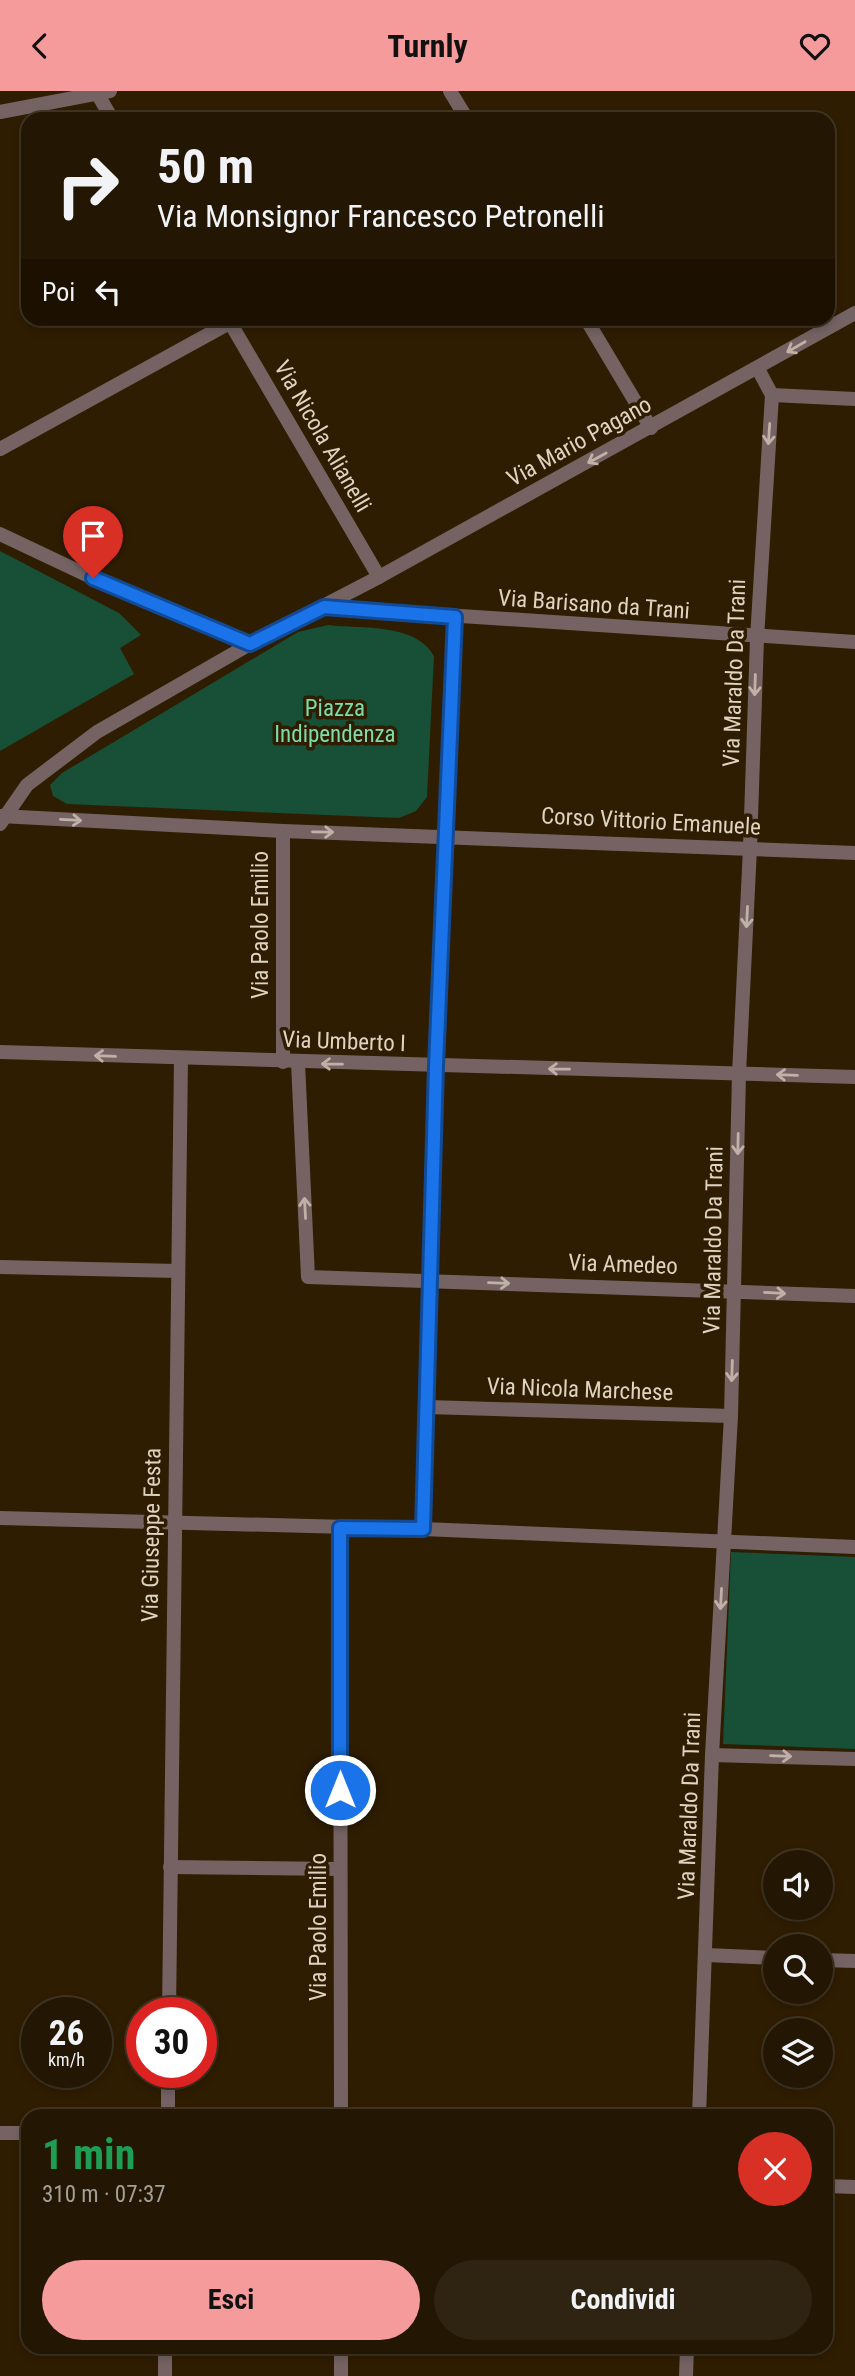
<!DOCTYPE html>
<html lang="it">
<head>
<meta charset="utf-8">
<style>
	body { margin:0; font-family:"Roboto Condensed",sans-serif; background:#2f2311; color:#f1f3f6; height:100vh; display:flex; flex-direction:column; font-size:26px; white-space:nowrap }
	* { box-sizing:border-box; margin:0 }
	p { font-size:23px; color:#a39f99 }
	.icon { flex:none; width:38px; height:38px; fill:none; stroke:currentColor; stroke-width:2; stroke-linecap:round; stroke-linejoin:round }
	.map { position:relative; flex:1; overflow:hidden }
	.details { position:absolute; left:21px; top:2018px; width:812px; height:245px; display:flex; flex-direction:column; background:#231602; border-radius:21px; box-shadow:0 4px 10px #0003,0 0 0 2px #403524 }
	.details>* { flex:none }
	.guide { position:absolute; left:21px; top:21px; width:814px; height:214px; border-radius:21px; box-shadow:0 4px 10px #0003,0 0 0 2px #403524; background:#231602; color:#f1f3f6; overflow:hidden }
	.fabs { position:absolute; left:763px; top:1759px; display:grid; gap:14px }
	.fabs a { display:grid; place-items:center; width:70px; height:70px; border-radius:50%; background:#231602; box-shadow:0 4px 10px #0003,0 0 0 2px #403524; font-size:35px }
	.speed { position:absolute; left:21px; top:1906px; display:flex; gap:14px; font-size:35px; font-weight:700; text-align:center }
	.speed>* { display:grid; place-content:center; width:91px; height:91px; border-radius:50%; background:#231602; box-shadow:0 4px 10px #0003,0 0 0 2px #403524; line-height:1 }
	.speed small { font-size:18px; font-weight:400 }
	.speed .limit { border:10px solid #d22; background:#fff; color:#111 }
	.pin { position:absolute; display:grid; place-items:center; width:60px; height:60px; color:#fff; margin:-72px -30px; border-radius:50% 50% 50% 0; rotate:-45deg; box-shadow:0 0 7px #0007 }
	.pin .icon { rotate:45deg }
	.me { position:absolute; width:77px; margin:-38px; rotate:0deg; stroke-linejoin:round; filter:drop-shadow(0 0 5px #0008) }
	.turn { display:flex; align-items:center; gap:24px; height:147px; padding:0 21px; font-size:32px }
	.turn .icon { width:91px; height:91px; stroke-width:2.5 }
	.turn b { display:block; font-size:49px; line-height:60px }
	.then { display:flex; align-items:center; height:66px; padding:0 21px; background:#0003; gap:14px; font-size:26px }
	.round { display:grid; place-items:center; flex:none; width:74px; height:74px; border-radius:37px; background:#2f2311 }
	.summary { display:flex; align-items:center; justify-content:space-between; height:119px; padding:0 21px }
	h1 { font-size:42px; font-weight:700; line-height:52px; color:#1e9e55 }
	.button { display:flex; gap:14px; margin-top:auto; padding:14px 21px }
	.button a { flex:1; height:80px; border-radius:42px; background:#f59b9c; color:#111; font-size:28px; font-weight:700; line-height:80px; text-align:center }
	.button a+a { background:#2f2311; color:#f1f3f6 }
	header { display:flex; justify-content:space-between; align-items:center; height:91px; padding:0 21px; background:#f59b9c; color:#111; font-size:32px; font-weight:700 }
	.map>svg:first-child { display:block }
</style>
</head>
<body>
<header><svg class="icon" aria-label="back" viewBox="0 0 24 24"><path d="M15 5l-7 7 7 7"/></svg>Turnly<svg class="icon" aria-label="heart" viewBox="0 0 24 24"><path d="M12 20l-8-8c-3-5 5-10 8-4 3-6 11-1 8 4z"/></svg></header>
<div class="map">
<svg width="855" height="2285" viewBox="0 0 855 2285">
	<rect width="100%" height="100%" fill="#2f1d02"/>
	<g fill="#174f37">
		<polygon points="0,460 119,522 141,544 120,557 134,583 0,660"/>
		<path d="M328,534C362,538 416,532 434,565L427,706L416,720L399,727L67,713L53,705L50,694L62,682L298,541Z"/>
		<polygon points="731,1461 855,1466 855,1658 723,1653"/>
	</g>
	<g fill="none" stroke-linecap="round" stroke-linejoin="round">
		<g stroke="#756364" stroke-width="14">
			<polyline points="450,0 467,28"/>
			<polyline points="97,2 112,28"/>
			<polyline points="0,21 110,0"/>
			<polyline points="228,228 379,486"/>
			<polyline points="586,228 651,337"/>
			<polyline points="772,304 855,308"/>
			<polyline points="0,358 231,231"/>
			<polyline points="0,443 93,487 250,553"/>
			<polyline points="325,516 855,551"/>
			<polyline points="0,733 27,694 97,641 250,553 379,486 855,222"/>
			<polyline points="750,757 757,547 772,304 758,278"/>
			<polyline points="0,961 855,986"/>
			<polyline points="283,971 283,740"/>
			<polyline points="298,972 308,1186 855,1205"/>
			<polyline points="0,1176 178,1180"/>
			<polyline points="428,1316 731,1325"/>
			<polyline points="0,1427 423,1438 855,1456"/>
			<polyline points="340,1437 341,2025"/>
			<polyline points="423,1438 436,975 455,526"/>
			<polyline points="712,1664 855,1668"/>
			<polyline points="170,1776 340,1778"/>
			<polyline points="707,1864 775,1867"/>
			<polyline points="821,1869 855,1870"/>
			<polyline points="169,1922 181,967"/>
			<polyline points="168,2025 168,1981"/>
			<polyline points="0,2042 28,2042"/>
			<polyline points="826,2095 855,2096"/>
			<polyline points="341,2256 341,2285"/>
			<polyline points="165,2285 165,2256"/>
		</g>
		<g stroke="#756364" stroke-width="14">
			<polyline points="0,725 283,740 855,762"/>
			<polyline points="699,2025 712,1664 731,1325 739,983 750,757"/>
			<polyline points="686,2285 687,2256"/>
		</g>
	</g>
	<defs><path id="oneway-shaft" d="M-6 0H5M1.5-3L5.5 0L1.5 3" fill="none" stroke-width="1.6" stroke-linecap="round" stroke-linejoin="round" transform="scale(1.75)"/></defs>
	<g stroke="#bfb1a6">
		<use href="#oneway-shaft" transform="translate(796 256) rotate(150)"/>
		<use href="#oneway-shaft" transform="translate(769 343) rotate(94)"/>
		<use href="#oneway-shaft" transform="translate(597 367) rotate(151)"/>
		<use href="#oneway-shaft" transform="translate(755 594) rotate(92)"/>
		<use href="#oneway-shaft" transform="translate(71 729) rotate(3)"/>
		<use href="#oneway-shaft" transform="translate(323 741) rotate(1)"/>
		<use href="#oneway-shaft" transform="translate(747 826) rotate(93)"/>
		<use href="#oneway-shaft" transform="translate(105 965) rotate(-178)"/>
		<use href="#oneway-shaft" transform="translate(332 973) rotate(-179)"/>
		<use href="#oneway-shaft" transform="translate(559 978) rotate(-179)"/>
		<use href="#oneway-shaft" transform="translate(787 984) rotate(-178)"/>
		<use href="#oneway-shaft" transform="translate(738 1053) rotate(91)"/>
		<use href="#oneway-shaft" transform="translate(305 1117) rotate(-93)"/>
		<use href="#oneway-shaft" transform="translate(499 1192) rotate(2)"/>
		<use href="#oneway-shaft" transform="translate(775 1202) rotate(3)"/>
		<use href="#oneway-shaft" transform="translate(732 1280) rotate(92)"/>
		<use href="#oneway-shaft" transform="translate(721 1508) rotate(93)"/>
		<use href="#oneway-shaft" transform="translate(781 1665) rotate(2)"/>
	</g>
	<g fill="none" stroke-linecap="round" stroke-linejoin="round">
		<defs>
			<polyline id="route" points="93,487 250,553 324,516 455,526 436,975 423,1438 340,1437 340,1699"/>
		</defs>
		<use href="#route" stroke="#114b97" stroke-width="18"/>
		<use href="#route" stroke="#1a73e8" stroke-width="12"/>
	</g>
	<g text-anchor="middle" stroke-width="7" stroke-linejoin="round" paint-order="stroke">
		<g font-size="23" fill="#dfd3c3" stroke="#2f1d02">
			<text transform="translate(323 345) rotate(60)" y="8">Via Nicola Alianelli</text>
			<text transform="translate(579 350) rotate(-29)" y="8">Via Mario Pagano</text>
			<text transform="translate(594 513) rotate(4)" y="8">Via Barisano da Trani</text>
			<text transform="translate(734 582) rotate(-88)" y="8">Via Maraldo Da Trani</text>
			<text transform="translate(651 730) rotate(3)" y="8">Corso Vittorio Emanuele</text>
			<text transform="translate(260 834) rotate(-90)" y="8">Via Paolo Emilio</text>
			<text transform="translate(344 950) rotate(2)" y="8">Via Umberto I</text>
			<text transform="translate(713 1149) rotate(-89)" y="8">Via Maraldo Da Trani</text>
			<text transform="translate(623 1173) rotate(2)" y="8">Via Amedeo</text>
			<text transform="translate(580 1298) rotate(2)" y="8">Via Nicola Marchese</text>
			<text transform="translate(151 1444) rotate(-89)" y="8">Via Giuseppe Festa</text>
			<text transform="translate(689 1715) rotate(-88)" y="8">Via Maraldo Da Trani</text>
			<text transform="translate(318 1836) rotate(-90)" y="8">Via Paolo Emilio</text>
		</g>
		<g font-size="23" fill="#7ddbac" stroke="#2f1d02">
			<text x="335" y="625">Piazza<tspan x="335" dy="26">Indipendenza</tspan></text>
		</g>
	</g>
</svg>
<div class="fabs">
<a><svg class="icon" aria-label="sound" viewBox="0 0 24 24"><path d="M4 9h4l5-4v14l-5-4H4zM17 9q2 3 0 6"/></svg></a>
<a><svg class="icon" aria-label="search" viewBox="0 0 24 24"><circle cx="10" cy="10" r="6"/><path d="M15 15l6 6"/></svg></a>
<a><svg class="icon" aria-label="layers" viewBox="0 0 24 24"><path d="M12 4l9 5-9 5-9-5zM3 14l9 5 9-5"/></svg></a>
</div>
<div class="speed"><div>26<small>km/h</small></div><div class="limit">30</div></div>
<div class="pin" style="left:93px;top:487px;background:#d93025"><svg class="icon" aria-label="arrive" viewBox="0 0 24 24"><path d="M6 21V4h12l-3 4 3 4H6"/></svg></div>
<svg class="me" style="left:340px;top:1699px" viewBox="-20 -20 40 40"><circle r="17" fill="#1a73e8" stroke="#fff" stroke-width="3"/><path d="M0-11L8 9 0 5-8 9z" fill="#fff"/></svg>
<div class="guide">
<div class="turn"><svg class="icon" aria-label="right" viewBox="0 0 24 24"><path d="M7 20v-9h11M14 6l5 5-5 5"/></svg><div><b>50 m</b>Via Monsignor Francesco Petronelli</div></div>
<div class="then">Poi<svg class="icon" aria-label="left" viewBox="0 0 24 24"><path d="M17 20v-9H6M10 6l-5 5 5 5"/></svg></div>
</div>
<section class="details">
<div class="summary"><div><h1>1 min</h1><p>310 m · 07:37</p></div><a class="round" style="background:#d93025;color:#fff"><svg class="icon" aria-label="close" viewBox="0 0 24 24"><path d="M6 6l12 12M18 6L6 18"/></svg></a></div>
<div class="button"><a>Esci</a><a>Condividi</a></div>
</section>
</div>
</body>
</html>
